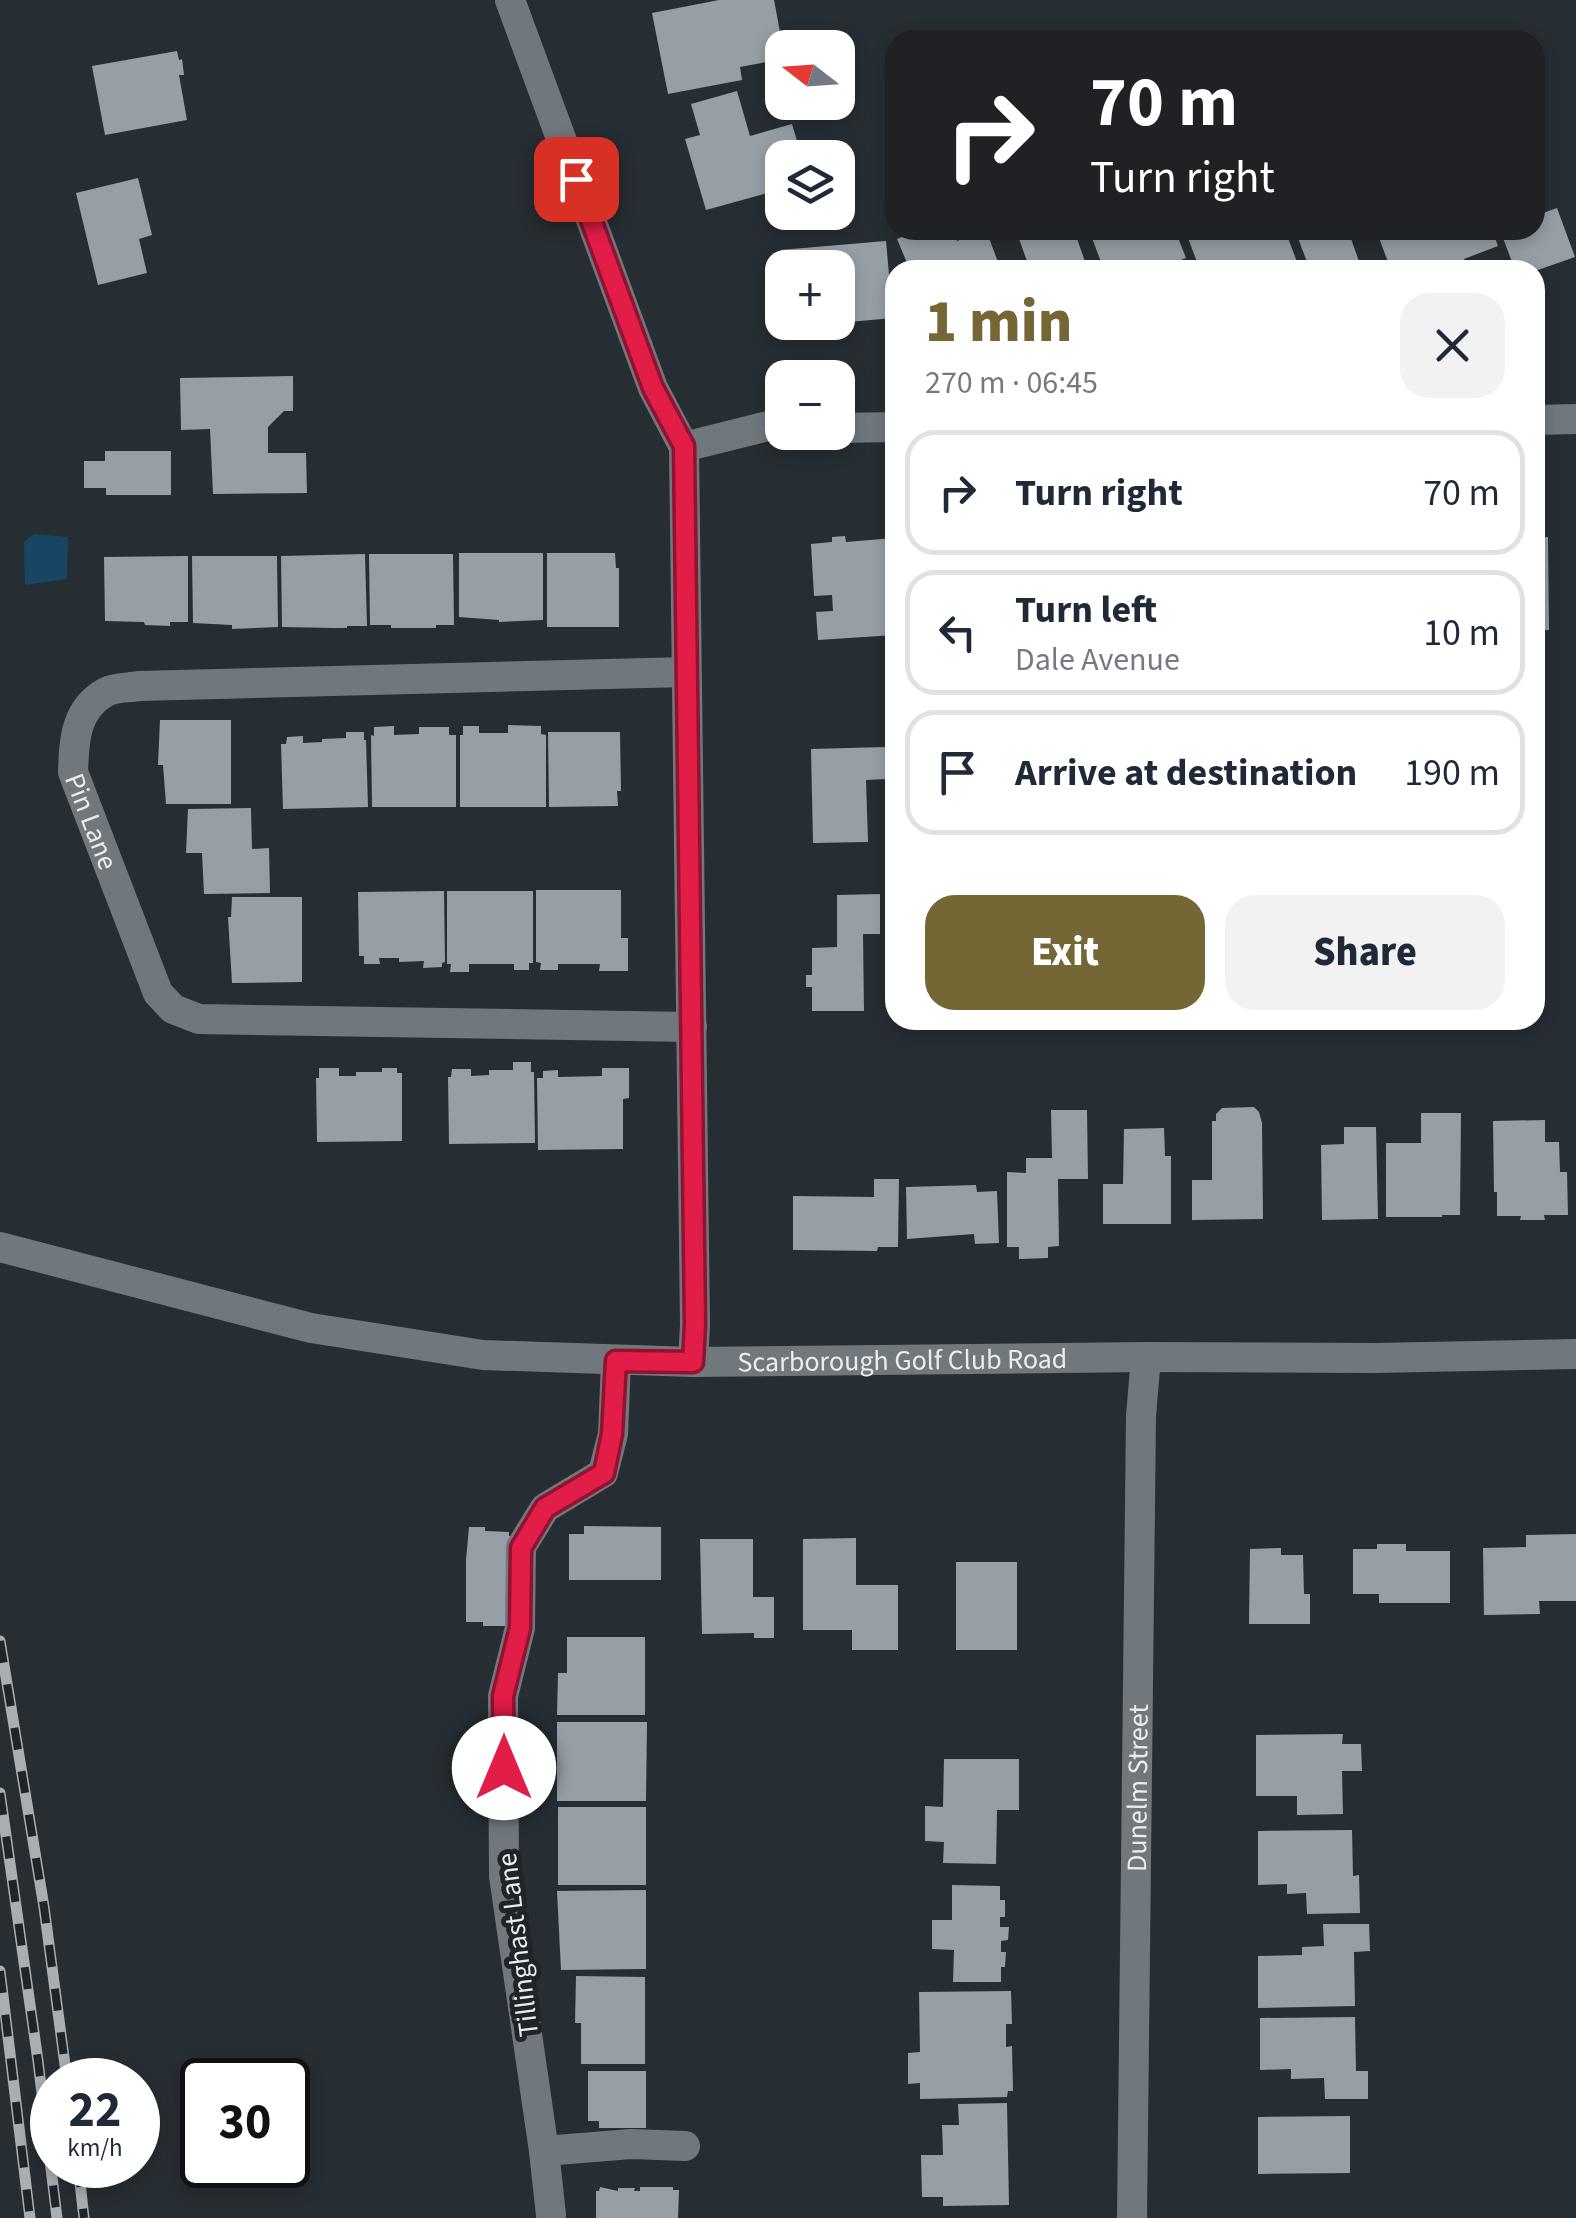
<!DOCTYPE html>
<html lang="en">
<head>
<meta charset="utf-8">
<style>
	body { margin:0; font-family:"Source Sans 3",sans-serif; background:#f2f2f3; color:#1f2937; height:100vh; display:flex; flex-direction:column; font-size:38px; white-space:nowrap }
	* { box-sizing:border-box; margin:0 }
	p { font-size:32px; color:#747a83 }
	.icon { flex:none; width:55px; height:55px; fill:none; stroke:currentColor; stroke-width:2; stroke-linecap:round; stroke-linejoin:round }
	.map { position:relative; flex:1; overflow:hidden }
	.sheet { position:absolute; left:885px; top:260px; width:660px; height:770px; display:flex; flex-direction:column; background:#fff; border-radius:30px; box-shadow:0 5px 15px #0003 }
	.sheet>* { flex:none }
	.banner { position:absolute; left:885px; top:30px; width:660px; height:210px; border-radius:30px; box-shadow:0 5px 15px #0003; background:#202124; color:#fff; overflow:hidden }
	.needle { width:65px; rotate:287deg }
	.fabs { position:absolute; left:765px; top:30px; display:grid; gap:20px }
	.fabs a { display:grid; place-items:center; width:90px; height:90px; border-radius:20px; background:#fff; box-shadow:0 5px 15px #0003; font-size:50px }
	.speed { position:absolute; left:30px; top:2058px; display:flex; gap:20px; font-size:50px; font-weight:700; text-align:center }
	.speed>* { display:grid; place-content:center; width:130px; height:130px; border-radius:50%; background:#fff; box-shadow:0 5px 15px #0003; line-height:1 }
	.speed small { font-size:25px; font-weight:400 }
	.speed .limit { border:5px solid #111; border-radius:15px; background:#fff; color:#111 }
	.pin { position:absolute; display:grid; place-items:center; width:85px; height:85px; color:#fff; margin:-42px; border-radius:20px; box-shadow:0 5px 15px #0006 }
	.me { position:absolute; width:110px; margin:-55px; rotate:0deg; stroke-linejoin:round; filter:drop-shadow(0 0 8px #0008) }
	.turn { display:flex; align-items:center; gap:35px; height:210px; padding:0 40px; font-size:45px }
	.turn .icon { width:130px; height:130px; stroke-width:2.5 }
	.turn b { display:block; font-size:70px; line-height:85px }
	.round { display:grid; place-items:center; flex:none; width:105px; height:105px; border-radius:30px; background:#f2f2f3 }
	.summary { display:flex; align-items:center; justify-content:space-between; height:170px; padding:0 40px }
	h1 { font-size:60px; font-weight:800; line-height:75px; color:#746735 }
	.button { display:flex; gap:20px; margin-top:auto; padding:20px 40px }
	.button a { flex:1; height:115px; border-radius:30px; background:#746735; color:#fff; font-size:40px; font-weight:800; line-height:115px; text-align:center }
	.button a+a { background:#f2f2f3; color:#1f2937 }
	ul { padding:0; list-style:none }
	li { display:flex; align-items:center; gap:30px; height:125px; margin:0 20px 15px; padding:0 20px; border:5px solid #e0e1e3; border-radius:30px }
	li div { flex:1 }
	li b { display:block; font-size:38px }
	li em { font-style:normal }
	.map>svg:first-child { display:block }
</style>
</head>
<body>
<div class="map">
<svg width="1576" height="2218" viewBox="0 0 1576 2218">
	<rect width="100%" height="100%" fill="#272e33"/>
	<polygon fill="#164664" points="34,534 68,537 67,579 25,585 24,542"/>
	<g fill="#969fa5">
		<polygon points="719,0 774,0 783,48 782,59 740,67 742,80 668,94 652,13"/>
		<polygon points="177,51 179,60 182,59 184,75 179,75 187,120 105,135 92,66"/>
		<polygon points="737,91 750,136 792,124 802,158 782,158 782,189 706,210 685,139 700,135 691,104"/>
		<polygon points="138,178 152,235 139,239 147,273 98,285 76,193"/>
		<polygon points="1557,208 1575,257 1535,271 1515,270 1500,230 1535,230 1535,216"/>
		<polygon points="919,230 953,230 957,241 986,230 1001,270 910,270 897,239"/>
		<polygon points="1016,230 1074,230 1088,270 1022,270 1029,267"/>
		<polygon points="1089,230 1175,230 1186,258 1155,270 1104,270"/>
		<polygon points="1185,230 1285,230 1300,270 1249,270 1246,262 1234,267 1231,270 1200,270"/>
		<polygon points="1295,230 1348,230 1362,270 1310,270"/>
		<polygon points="1376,230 1492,230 1498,246 1464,259 1468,269 1466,270 1391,270"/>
		<polygon points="886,241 893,318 838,323 838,268 782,268 780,250"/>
		<polygon points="293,376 293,411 284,411 268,427 268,453 306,453 307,493 213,494 210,429 181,430 180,378"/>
		<polygon points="105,451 171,451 171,495 106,495 106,488 84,488 84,461 105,461"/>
		<polygon points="845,536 846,542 894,538 895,635 818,640 816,612 833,611 832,595 814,596 811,544 832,542 832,537"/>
		<polygon points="1535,537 1548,537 1549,630 1535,631"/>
		<polygon points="459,553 543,553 543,620 499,622 499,620 459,617"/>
		<polygon points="547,553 615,553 616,568 619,568 619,627 547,627"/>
		<polygon points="365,554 367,626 347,626 347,628 334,628 282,627 281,556"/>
		<polygon points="369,554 453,554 454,625 436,625 436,628 391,628 391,625 370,625"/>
		<polygon points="188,556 188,622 170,622 170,626 145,625 144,622 105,621 104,557"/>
		<polygon points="192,556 277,556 278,627 232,629 232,625 193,623"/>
		<polygon points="160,720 231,720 231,804 166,804 163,765 158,765"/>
		<polygon points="508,725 541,726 541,734 546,735 546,807 460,807 460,735 463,735 463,726 479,726 479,733 508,733"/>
		<polygon points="394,726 394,735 419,734 419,727 449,727 449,735 456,735 456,807 372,807 371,735 374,736 374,727"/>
		<polygon points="346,732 364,732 364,740 366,740 368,807 283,809 281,744 286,744 287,737 303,736 303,743 322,742 322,739 346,738"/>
		<polygon points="548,732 620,732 621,791 617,791 618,806 549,807"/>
		<polygon points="885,747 886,779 866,780 868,842 813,843 811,749"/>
		<polygon points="251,808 252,849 269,848 270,893 204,894 202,853 186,853 188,809"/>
		<polygon points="536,890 621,890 621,938 628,938 628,971 599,971 600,964 558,964 558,970 540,970 541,963 536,962"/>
		<polygon points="444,891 445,962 442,963 442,967 423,968 424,961 399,962 399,958 379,958 380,964 364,964 364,956 359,956 358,892"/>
		<polygon points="447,891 533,891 533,963 529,963 529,970 514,970 514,964 469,964 469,972 450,972 451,964 447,964"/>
		<polygon points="880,894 880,934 863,934 864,1011 812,1011 812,987 806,987 806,975 812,975 812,948 837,947 837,895"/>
		<polygon points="232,897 302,897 302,982 232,983 228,917 231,917"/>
		<polygon points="513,1062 531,1062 531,1072 534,1072 535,1143 449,1144 448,1077 451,1077 452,1069 471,1069 471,1076 489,1075 489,1070 513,1070"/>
		<polygon points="319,1068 339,1068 339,1076 356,1076 356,1072 382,1072 382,1068 397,1068 397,1073 402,1073 402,1141 317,1142 316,1078 319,1078"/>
		<polygon points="602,1068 629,1068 629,1098 623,1099 623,1149 538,1150 537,1078 543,1078 543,1071 558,1070 558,1077 602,1076"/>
		<polygon points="1254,1107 1259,1112 1262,1123 1263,1219 1192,1220 1192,1180 1212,1180 1212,1121 1216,1121 1216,1114 1222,1108"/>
		<polygon points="1051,1110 1087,1110 1088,1179 1058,1179 1059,1246 1048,1247 1048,1258 1019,1259 1019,1247 1007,1247 1007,1172 1026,1173 1026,1158 1052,1158"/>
		<polygon points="1421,1113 1461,1113 1460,1215 1442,1215 1442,1217 1386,1217 1386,1143 1421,1143"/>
		<polygon points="1545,1120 1545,1142 1559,1142 1560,1172 1567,1172 1568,1215 1544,1215 1545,1220 1520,1220 1521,1216 1497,1216 1497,1192 1494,1192 1493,1121"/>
		<polygon points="1344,1127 1376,1127 1378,1219 1322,1220 1321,1145 1344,1144"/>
		<polygon points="1164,1128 1165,1156 1171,1156 1171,1224 1103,1224 1103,1184 1123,1184 1124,1129"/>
		<polygon points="874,1179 899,1179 898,1247 878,1247 877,1251 793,1250 793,1196 874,1197"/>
		<polygon points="976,1185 977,1192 997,1191 999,1243 975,1244 974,1234 907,1239 906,1187"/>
		<polygon points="584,1526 661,1527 661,1580 569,1580 569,1534 584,1534"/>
		<polygon points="469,1527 485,1527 485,1531 509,1532 509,1536 511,1536 511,1626 483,1626 483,1622 466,1622 466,1560"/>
		<polygon points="1576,1534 1576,1601 1539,1601 1540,1614 1484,1615 1483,1548 1526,1547 1526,1535"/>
		<polygon points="856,1538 856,1585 898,1585 898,1650 852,1650 852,1630 803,1630 803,1539"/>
		<polygon points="700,1539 753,1539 753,1597 774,1597 774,1638 754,1638 754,1633 702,1634"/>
		<polygon points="1377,1544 1406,1544 1406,1551 1450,1551 1450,1603 1379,1603 1379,1594 1353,1594 1353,1549 1377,1549"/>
		<polygon points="1281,1548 1281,1555 1303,1555 1304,1594 1310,1594 1310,1624 1249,1624 1250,1549"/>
		<rect x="956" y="1562" width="61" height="88"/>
		<polygon points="567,1637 645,1637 645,1715 557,1715 558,1673 567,1673"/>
		<polygon points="557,1722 647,1722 646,1801 557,1801"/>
		<polygon points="1343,1734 1342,1744 1361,1744 1362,1771 1342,1771 1343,1814 1297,1815 1297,1796 1256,1796 1256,1735"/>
		<polygon points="944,1759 1019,1759 1019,1810 997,1810 996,1864 943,1863 944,1842 925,1841 925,1806 943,1807"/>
		<rect x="558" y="1807" width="88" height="78"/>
		<polygon points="1352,1830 1353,1876 1359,1875 1360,1913 1307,1914 1306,1893 1287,1894 1287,1884 1258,1885 1258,1831"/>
		<polygon points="952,1885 1000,1886 1000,1900 1005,1900 1005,1917 1000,1917 1000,1927 1009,1927 1008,1940 1001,1941 1001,1952 1006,1952 1005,1967 1001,1967 1001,1982 953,1982 954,1950 932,1949 932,1920 952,1920"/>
		<polygon points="646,1890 646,1969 561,1970 557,1891"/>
		<polygon points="1323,1924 1369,1924 1370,1951 1354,1952 1355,2006 1258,2008 1258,1956 1302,1955 1302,1947 1324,1946"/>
		<polygon points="576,1976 645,1977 645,2064 581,2064 581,2023 575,2023"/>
		<polygon points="1011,1991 1012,2024 1006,2024 1006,2047 1012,2046 1013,2091 1008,2091 1007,2097 920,2099 920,2083 908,2084 908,2053 920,2052 919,1992"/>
		<polygon points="1355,2017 1356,2071 1368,2071 1368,2099 1325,2099 1324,2078 1291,2079 1291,2069 1260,2070 1260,2018"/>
		<polygon points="588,2071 646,2071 646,2128 599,2128 599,2121 588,2121"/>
		<polygon points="1007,2103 1009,2205 943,2206 943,2197 922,2197 921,2155 943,2155 942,2125 959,2125 958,2104"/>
		<polygon points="1350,2116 1350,2173 1258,2174 1258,2117"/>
		<polygon points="600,2187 618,2191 618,2188 635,2188 634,2191 640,2191 640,2187 673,2187 673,2190 679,2190 678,2218 596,2218 596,2191 599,2191"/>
	</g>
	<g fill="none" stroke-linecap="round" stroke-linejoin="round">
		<g stroke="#70787e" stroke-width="30">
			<polyline points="510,0 653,388 684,447 695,1325 693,1362"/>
			<polyline points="1535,420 1576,419"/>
			<polyline points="838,428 895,427"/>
			<polyline points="684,447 768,426 782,426"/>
			<path id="s1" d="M686,672L139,686C129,688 115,687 106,692C75,709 74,741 73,772L158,993L173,1009L199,1019L692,1027"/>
			<polyline points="544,2151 631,2144 685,2146"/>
			<polyline points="551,2215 544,2151 504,1876 503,1696 520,1628 521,1547 545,1508 603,1473 613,1434 616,1361"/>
			<path id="s2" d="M1132,2218L1141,1416L1146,1357"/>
		</g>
		<path stroke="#70787e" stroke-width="30" id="s3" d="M0,1247L311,1328L483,1355L693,1362L1146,1357L1374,1358L1576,1354"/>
		<defs>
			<g id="rail">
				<polyline points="0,1641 44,1907 67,2080"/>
				<polyline points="0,1793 38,2061 57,2218"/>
				<polyline points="0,1971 30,2218"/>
				<polyline points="78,2165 84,2218"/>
			</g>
		</defs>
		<use href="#rail" stroke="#a9aeb2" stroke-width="11"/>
		<use href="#rail" stroke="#1e2429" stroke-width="8" stroke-dasharray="22" stroke-linecap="butt"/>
	</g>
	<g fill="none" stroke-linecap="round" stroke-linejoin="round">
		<defs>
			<polyline id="route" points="504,1768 503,1696 520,1628 521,1548 545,1508 604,1473 612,1434 616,1361 693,1362 695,1324 684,446 653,388 576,179"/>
		</defs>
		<use href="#route" stroke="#92132f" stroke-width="25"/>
		<use href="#route" stroke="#e11d48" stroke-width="18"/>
	</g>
	<g text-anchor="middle" stroke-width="10" stroke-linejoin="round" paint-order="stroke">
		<g font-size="28" fill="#e8edf0" stroke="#1e2429">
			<text dy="10" stroke="none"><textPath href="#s1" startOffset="725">Pin Lane</textPath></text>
			<text dy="10" stroke="none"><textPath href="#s3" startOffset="915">Scarborough Golf Club Road</textPath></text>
			<text dy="10" stroke="none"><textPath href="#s2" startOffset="430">Dunelm Street</textPath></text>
			<text transform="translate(517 1945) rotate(-97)" y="10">Tillinghast Lane</text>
		</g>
	</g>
</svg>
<div class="fabs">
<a><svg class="needle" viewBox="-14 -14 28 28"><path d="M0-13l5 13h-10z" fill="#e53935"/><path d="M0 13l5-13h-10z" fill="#747a83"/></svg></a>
<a><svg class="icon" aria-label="layers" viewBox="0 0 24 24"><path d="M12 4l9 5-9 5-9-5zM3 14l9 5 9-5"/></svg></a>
<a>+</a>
<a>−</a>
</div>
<div class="speed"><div>22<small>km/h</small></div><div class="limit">30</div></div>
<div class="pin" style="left:576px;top:179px;background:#d93025"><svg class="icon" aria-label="arrive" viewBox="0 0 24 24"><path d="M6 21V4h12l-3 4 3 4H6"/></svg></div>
<svg class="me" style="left:504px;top:1768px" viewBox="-20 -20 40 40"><circle r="19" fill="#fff"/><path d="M0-13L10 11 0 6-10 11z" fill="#e11d48"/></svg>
<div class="banner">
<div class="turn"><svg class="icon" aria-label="right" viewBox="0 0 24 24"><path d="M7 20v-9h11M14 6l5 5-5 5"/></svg><div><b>70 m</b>Turn right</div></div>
</div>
<section class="sheet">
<div class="summary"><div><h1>1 min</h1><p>270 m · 06:45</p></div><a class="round"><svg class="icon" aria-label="close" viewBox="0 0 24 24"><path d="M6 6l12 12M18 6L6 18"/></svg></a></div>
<ul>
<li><svg class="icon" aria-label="right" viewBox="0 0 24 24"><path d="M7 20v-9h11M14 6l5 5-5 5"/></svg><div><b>Turn right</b></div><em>70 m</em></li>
<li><svg class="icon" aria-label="left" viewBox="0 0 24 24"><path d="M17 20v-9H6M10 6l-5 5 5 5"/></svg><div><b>Turn left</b><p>Dale Avenue</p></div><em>10 m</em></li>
<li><svg class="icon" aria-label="arrive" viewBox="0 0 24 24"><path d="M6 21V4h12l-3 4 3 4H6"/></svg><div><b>Arrive at destination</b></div><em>190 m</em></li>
</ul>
<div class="button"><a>Exit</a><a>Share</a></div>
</section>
</div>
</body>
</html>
